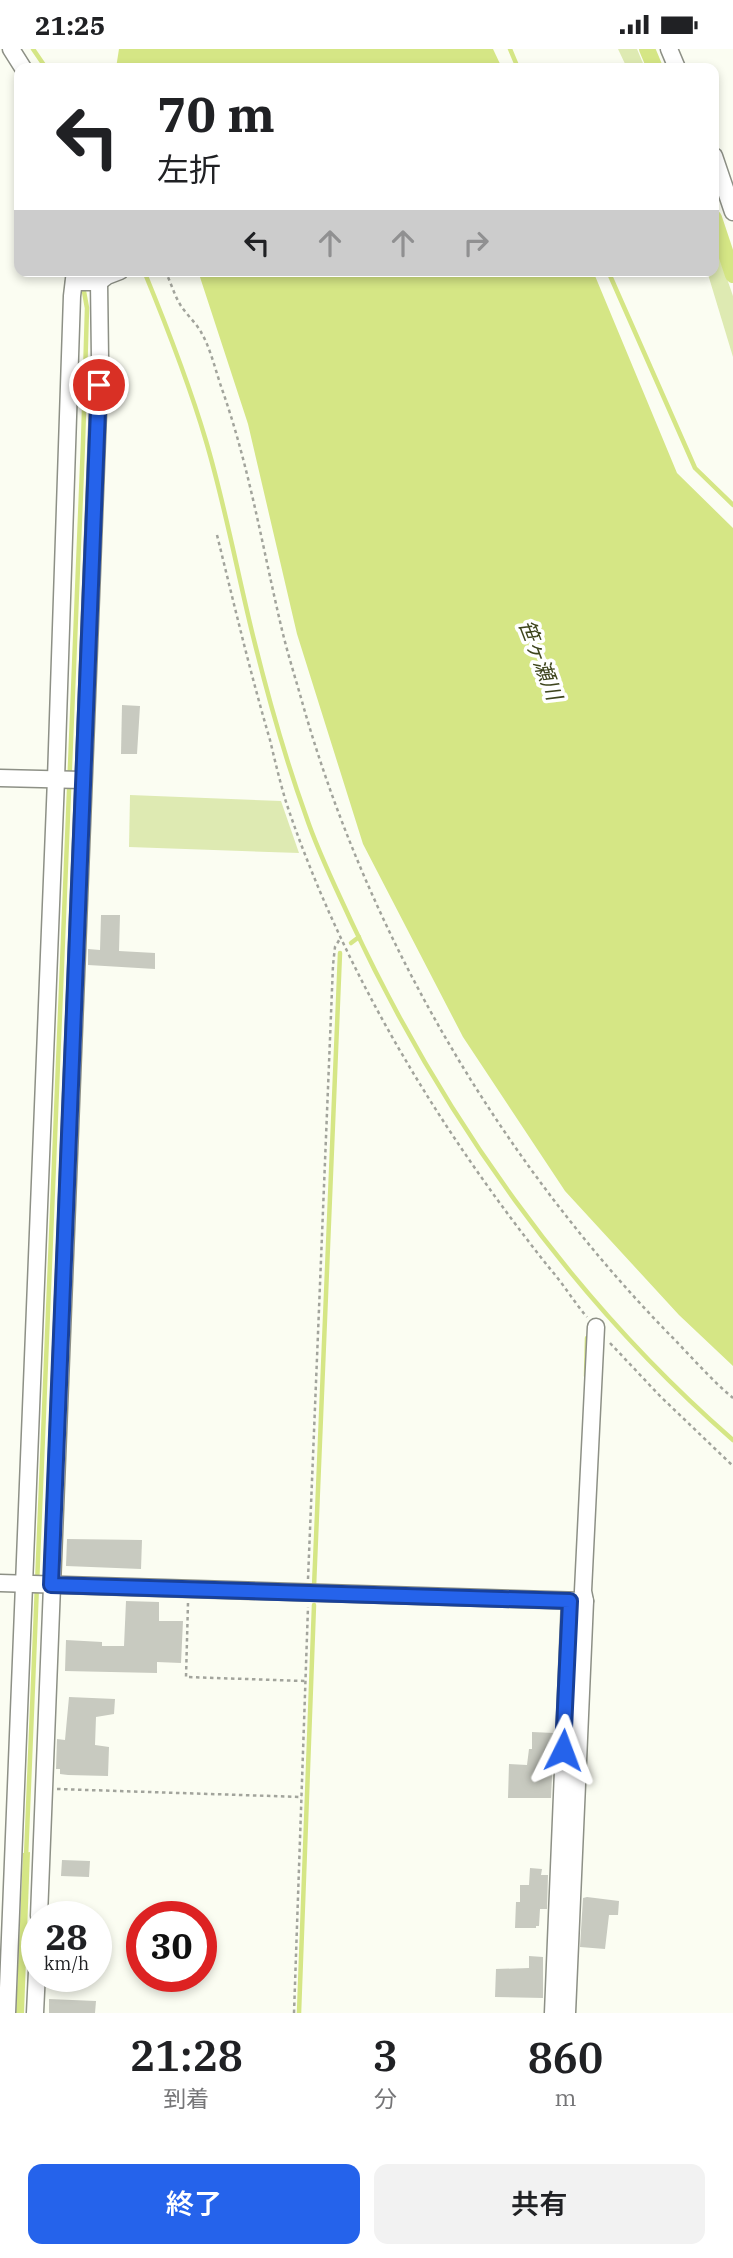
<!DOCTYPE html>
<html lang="ja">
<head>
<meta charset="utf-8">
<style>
	body { margin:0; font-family:"IBM Plex Serif","Noto Sans JP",serif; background:#f2f2f2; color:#202124; height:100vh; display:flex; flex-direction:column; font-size:26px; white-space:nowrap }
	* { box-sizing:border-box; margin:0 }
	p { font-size:23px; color:#757577 }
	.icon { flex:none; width:38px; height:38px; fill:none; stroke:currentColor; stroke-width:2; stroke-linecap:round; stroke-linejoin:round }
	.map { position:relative; height:1964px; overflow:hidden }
	.panel { display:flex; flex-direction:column; background:#fff; flex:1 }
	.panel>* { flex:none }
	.hud { position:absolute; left:14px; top:14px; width:705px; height:214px; border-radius:14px; box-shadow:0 4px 10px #0003; background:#fff; color:#202124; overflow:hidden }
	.speed { position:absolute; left:21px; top:1852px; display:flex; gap:14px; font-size:35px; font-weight:700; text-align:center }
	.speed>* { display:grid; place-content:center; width:91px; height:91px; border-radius:50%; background:#fff; box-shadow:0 4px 10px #0003; line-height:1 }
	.speed small { font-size:18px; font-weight:400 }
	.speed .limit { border:10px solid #d22; background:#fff; color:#111 }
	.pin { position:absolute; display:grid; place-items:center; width:60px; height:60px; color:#fff; margin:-30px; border:4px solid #fff; border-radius:50%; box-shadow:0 2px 7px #0007 }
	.me { position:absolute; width:77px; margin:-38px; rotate:3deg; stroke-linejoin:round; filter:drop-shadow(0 0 5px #0008) }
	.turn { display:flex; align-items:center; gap:24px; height:147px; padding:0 28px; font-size:32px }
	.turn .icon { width:91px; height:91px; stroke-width:2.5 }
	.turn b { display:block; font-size:49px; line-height:60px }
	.lanes { display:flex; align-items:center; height:66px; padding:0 28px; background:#0003; justify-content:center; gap:35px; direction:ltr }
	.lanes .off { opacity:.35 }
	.eta { display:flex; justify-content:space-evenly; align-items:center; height:119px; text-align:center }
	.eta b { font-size:42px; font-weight:600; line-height:49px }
	.cta { display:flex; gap:14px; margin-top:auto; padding:14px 28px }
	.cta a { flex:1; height:80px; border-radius:14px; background:#2563eb; color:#fff; font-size:28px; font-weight:600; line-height:80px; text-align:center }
	.cta a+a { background:#f2f2f2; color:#202124 }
	.status { display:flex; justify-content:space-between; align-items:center; height:49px; padding:0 35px; background:#fff; direction:ltr }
	.status svg { height:19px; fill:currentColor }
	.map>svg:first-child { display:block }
</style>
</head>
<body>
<div class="status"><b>21:25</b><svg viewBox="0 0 49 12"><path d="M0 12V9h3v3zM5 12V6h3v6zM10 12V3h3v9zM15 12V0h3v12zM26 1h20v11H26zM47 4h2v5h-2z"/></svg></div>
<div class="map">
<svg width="733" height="1964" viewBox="0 0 733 1964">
	<rect width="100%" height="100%" fill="#fbfdf2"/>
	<g fill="#deeab2">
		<polygon points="618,0 637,0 645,19 627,19"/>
		<polygon points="714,192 733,247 733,308 707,222 714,222"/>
		<polygon points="130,746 281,752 299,804 129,798"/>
	</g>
	<g fill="#d5e685">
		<polygon points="119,0 493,0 502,19 116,19"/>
		<polygon points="198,222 593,222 677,424 733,479 733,1317 679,1266 565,1142 463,988 363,795 297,585 248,375"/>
		<polygon points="30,1803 24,1964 16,1964 23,1804"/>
	</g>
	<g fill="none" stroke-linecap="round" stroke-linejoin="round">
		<g stroke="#d5e685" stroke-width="4.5">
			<polyline points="33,0 46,19"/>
			<polyline points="510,0 518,19"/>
			<path d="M144,222C167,278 189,334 206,392C225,456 237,522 253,587C268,648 285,709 306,767C318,803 335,837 351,872C442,1067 570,1249 733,1391"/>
			<polyline points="608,222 695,419 733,456"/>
			<polyline points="351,894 359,888"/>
			<polyline points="586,1327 587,1289"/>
			<polyline points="314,1538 340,904"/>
			<polyline points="26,1809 83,394 87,259 83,237"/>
			<polyline points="299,1964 314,1556"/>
		</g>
		<g stroke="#d5e685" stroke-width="16">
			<polyline points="647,0 655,19"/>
			<polyline points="714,169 733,226"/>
		</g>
	</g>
	<g fill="#c8cac0">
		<polygon points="122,656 140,657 137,705 121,705"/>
		<polygon points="101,866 120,866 119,902 155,904 155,920 88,916 88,900 100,901"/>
		<polygon points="67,1490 142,1491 141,1520 66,1517"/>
		<polygon points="126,1552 159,1553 159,1572 183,1572 181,1614 157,1613 157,1624 65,1622 66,1591 102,1593 102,1597 124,1597"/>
		<polygon points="69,1648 115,1650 114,1665 96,1668 95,1696 109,1698 108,1727 68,1726 60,1725 60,1720 56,1720 57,1690 65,1691"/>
		<polygon points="532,1683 554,1684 551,1749 508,1749 509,1715 527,1716 529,1700 532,1700"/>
		<polygon points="62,1811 90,1812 89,1828 61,1827"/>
		<polygon points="530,1819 542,1820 541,1826 548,1826 547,1860 540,1860 539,1877 536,1877 536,1879 515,1879 516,1853 520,1853 520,1836 529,1836"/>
		<polygon points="587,1848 619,1852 618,1866 609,1866 605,1900 580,1898 583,1849"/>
		<polygon points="529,1907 543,1908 543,1949 495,1948 496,1920 529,1919"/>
		<polygon points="49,1950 96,1952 95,1964 49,1964"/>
	</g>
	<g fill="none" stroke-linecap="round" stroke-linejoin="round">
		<defs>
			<g id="street">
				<polyline points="11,0 23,19"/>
				<polyline points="669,0 677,19"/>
				<polyline points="714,107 733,163"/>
				<polyline points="74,233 99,233 107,227 120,222"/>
				<polyline points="0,729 82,731"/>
				<polyline points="0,1534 585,1552"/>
				<polyline points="39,1867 92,521 100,310 99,233"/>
				<polyline points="7,1964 56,730 72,247 75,222"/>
				<polyline points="35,1964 37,1922"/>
				<polyline points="553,1964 570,1552"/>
				<polyline points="567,1964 585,1552 583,1542 596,1278"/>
			</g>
		</defs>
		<use href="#street" stroke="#8d9086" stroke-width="19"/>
		<g stroke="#a2a49c" stroke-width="2.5" stroke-dasharray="3.5 3.5" stroke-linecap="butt">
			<path d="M165,222C171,233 174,246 181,257C187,266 196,274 201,283C211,300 216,324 223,343C250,421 263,501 282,581C288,606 296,631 303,656C369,888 501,1112 669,1285C690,1306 710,1330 733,1349"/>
			<path d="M217,486C234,555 250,623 270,691C275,712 280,733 286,753C343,923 440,1082 551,1221C564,1236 574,1253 587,1268"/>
			<polyline points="610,1294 660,1347 733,1417"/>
			<polyline points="308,1530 333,916 335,898 341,888"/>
			<polyline points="188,1554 186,1628 305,1632"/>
			<polyline points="57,1740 302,1748"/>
			<polyline points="294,1964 308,1558"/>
		</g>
		<use href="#street" stroke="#fff" stroke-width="16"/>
	</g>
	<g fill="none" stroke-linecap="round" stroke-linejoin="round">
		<defs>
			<polyline id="route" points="99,336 51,1536 570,1552 563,1701"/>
		</defs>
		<use href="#route" stroke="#184099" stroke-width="18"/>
		<use href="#route" stroke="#2563eb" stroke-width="12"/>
	</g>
	<g text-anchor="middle" stroke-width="7" stroke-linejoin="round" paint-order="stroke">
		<g font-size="21" font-style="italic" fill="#3e451d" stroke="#fff">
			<text transform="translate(540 611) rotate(69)" y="7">笹ヶ瀬川</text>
		</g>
	</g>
</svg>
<div class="speed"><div>28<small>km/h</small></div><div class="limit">30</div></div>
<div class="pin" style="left:99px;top:336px;background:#d93025"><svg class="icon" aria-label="arrive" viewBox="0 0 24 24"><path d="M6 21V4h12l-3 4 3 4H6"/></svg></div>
<svg class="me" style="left:563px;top:1701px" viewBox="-20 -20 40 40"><path d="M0-17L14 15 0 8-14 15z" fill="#2563eb" stroke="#fff" stroke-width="4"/></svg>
<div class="hud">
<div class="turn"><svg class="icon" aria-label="left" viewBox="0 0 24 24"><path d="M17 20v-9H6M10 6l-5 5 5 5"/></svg><div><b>70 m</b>左折</div></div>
<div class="lanes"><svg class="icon" aria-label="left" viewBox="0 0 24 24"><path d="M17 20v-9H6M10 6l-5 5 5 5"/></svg><svg class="icon off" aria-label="ahead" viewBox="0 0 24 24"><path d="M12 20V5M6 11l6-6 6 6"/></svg><svg class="icon off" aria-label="ahead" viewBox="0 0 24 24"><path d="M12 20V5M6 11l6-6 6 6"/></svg><svg class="icon off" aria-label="right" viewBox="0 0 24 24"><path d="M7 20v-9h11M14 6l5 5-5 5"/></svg></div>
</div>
</div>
<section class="panel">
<div class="eta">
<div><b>21:28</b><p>到着</p></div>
<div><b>3</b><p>分</p></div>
<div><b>860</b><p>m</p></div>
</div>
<div class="cta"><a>終了</a><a>共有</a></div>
</section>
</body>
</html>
